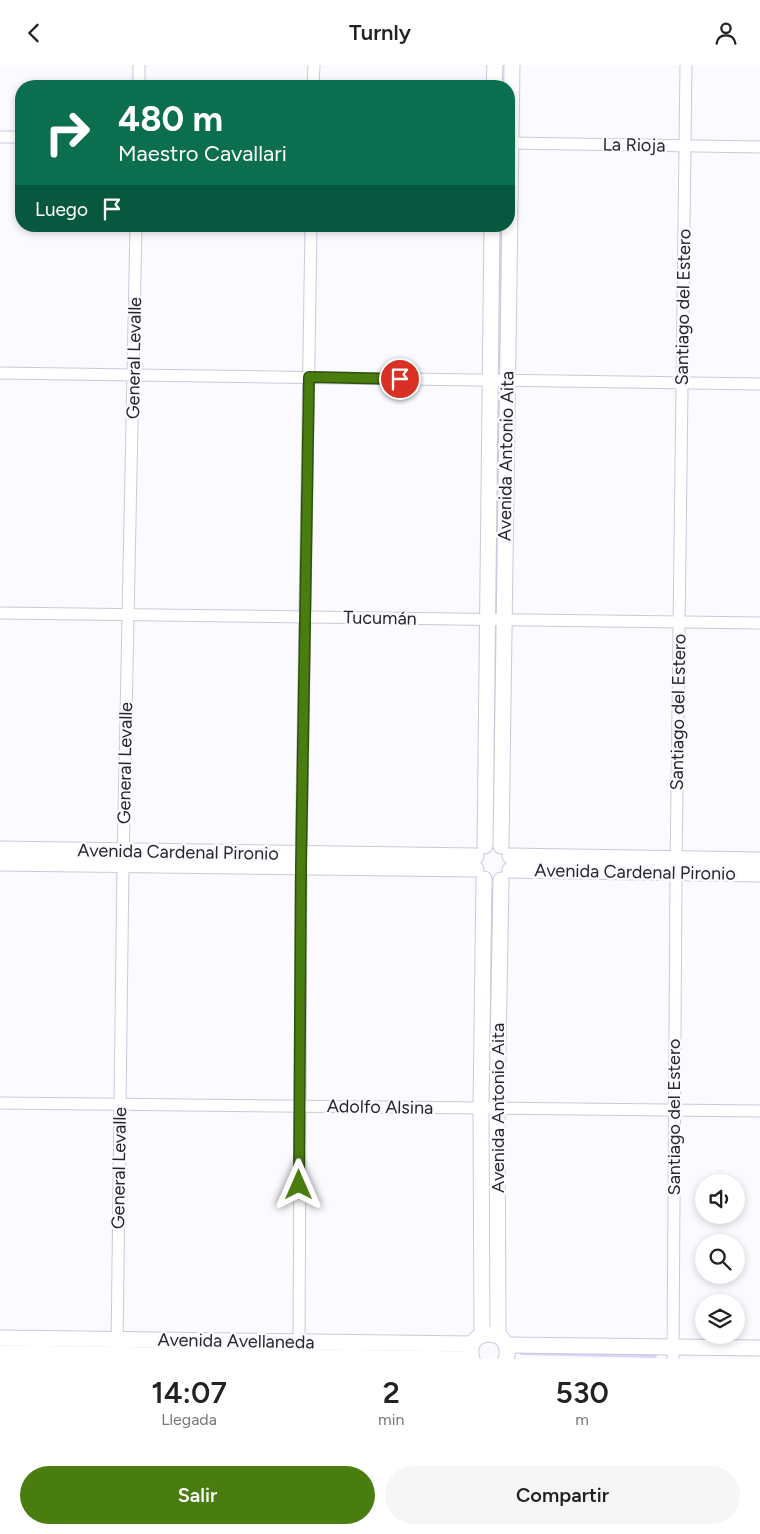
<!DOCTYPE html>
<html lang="es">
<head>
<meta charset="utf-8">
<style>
	body { margin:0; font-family:Figtree,sans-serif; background:#f6f6f6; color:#222; height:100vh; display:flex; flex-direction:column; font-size:19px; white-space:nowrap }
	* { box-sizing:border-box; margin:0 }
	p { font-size:16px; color:#767676 }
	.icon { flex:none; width:28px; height:28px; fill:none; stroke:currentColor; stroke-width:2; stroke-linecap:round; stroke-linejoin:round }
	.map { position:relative; height:1294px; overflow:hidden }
	.drawer { display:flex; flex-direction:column; background:#fff; flex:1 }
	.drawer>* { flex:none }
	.hud { position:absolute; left:15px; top:15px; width:500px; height:152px; border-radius:20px; box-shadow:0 2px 8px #0003; background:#0b6e4f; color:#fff; overflow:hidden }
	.tools { position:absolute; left:695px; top:1109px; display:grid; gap:10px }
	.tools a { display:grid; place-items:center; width:50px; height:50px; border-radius:50%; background:#fff; box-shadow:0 2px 8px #0003; font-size:25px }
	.pin { position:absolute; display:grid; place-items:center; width:42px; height:42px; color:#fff; margin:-21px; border:2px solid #fff; border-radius:50%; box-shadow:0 1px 5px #0007 }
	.me { position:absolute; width:55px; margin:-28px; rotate:0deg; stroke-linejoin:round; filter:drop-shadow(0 0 4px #0008) }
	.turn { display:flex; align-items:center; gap:18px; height:105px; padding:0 20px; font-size:22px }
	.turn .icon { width:65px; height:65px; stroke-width:2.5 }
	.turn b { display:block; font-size:35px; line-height:42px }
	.then { display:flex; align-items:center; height:48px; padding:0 20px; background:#0003; gap:10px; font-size:19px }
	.eta { display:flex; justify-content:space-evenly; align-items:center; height:85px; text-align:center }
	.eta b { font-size:30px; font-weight:600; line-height:35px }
	.cta { display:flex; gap:10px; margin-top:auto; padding:10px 20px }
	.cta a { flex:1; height:58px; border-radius:30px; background:#4a7d0f; color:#fff; font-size:20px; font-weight:600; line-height:58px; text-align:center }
	.cta a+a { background:#f6f6f6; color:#222 }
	header { display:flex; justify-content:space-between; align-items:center; height:65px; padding:0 20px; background:#fff; font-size:22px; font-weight:600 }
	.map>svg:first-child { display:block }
</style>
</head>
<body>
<header><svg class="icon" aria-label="back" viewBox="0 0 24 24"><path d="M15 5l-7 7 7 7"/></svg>Turnly<svg class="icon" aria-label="person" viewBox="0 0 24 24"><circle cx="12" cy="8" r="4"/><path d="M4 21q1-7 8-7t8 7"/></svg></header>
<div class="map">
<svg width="760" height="1294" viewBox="0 0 760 1294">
	<rect width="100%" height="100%" fill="#fbfafe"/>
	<g fill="#ddd3f8">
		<polygon points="497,161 503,161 501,301 495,301"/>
		<polygon points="496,335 502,336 499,533 493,533"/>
		<polygon points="492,574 498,575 495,772 489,772"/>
		<polygon points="489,823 495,823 494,1023 488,1023"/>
		<polygon points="519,1287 658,1288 658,1290 655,1293 521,1290"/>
	</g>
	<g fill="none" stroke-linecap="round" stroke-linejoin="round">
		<defs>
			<g id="street">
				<polyline points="139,21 139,0"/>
				<polyline points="313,21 314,0"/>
				<polyline points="0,72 21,72"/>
				<polyline points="509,78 760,82"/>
				<polyline points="0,308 760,319"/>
				<polyline points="0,548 760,558"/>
				<polyline points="0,1038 760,1046"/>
				<polyline points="117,1282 123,799 136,161"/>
				<polyline points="299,1285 301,802 311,161"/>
				<polyline points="673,1294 676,807 686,0"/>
			</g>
			<g id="secondary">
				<polyline points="494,21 495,0"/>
				<polyline points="485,781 492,161"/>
				<polyline points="501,781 512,0"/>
				<polyline points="0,784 476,791"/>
				<polyline points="510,791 760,795"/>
				<polyline points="0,798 476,804"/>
				<polyline points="510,805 760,809"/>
				<polyline points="482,1270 481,1043 484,814"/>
				<polyline points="498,1271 497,1043 501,815"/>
				<polyline points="0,1273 472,1279"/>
				<polyline points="506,1280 760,1283"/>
				<path d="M0,1288L472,1294C462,1261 516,1261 506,1294"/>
			</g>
		</defs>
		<use href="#street" stroke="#ccc8da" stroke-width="13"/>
		<use href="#secondary" stroke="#ccc8da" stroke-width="17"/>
		<use href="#street" stroke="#fff" stroke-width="11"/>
		<use href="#secondary" stroke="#fff" stroke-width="15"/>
	</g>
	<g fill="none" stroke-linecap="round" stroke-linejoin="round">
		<defs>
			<polyline id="route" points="299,1120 301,802 309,312 400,314"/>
		</defs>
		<use href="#route" stroke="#30510a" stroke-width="12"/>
		<use href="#route" stroke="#4a7d0f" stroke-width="9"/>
	</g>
	<g text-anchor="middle" stroke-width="5" stroke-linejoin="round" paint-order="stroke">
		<g font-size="18" fill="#27252d" stroke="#fbfafe">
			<text transform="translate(634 80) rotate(1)" y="6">La Rioja</text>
			<text transform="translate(683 242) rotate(-89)" y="6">Santiago del Estero</text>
			<text transform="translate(134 293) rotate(-89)" y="6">General Levalle</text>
			<text transform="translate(506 391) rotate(-89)" y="6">Avenida Antonio Aita</text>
			<text transform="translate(380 553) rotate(1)" y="6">Tucumán</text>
			<text transform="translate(678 647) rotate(-89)" y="6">Santiago del Estero</text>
			<text transform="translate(125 698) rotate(-89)" y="6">General Levalle</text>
			<text transform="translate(178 787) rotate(1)" y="6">Avenida Cardenal Pironio</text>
			<text transform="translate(635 807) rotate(1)" y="6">Avenida Cardenal Pironio</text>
			<text transform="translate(380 1042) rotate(1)" y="6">Adolfo Alsina</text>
			<text transform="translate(498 1043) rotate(-90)" y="6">Avenida Antonio Aita</text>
			<text transform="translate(674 1052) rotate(-90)" y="6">Santiago del Estero</text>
			<text transform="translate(119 1103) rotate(-89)" y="6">General Levalle</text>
			<text transform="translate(236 1276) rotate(1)" y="6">Avenida Avellaneda</text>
		</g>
	</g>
</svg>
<div class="tools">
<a><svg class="icon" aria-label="sound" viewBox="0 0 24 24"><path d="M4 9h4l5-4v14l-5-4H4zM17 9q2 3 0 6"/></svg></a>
<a><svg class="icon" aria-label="search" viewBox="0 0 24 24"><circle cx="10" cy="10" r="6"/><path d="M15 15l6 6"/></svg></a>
<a><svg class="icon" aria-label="layers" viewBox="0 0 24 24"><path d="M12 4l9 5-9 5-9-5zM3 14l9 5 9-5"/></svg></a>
</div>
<div class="pin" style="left:400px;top:314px;background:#d93025"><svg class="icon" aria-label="arrive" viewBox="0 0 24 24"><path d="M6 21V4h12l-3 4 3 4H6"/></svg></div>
<svg class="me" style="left:299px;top:1120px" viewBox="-20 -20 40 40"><path d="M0-17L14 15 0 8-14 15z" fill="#4a7d0f" stroke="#fff" stroke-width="4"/></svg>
<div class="hud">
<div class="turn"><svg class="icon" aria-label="right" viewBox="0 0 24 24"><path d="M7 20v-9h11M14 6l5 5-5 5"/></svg><div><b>480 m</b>Maestro Cavallari</div></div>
<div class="then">Luego<svg class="icon" aria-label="arrive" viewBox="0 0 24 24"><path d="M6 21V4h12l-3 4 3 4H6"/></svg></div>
</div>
</div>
<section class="drawer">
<div class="eta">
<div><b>14:07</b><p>Llegada</p></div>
<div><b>2</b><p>min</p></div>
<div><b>530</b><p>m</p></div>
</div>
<div class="cta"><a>Salir</a><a>Compartir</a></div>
</section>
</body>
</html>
